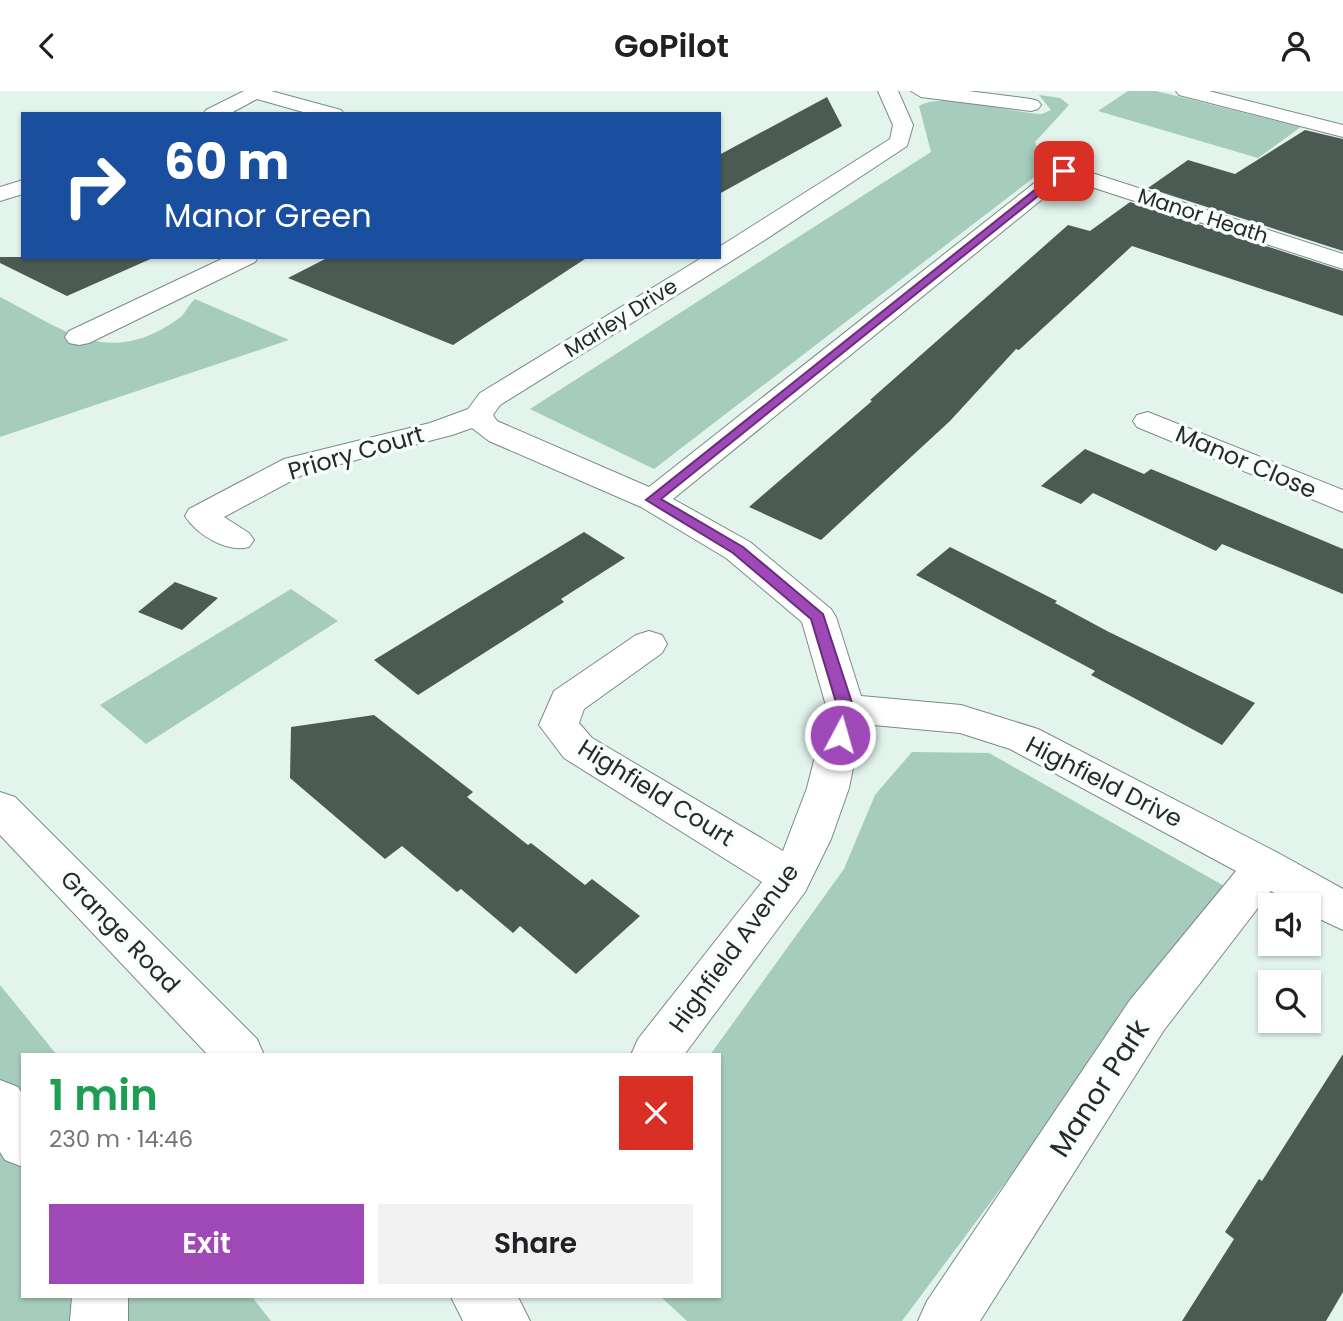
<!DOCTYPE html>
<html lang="en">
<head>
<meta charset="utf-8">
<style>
	body { margin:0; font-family:Poppins,sans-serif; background:#f2f2f2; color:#202124; height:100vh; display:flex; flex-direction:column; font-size:26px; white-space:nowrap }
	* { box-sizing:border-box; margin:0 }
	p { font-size:23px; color:#757577 }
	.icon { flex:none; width:38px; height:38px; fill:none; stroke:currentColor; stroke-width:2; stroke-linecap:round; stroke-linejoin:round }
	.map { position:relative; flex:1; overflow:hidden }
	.details { position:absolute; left:21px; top:962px; width:700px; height:245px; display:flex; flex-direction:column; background:#fff; border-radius:0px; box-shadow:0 2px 5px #0004 }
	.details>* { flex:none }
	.banner { position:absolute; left:21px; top:21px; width:700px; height:147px; border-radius:0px; box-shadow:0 2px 5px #0004; background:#1a4fa0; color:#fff; overflow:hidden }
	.fabs { position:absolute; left:1258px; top:802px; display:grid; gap:14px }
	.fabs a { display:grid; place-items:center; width:63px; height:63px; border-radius:0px; background:#fff; box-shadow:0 2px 5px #0004; font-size:35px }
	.pin { position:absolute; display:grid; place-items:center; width:60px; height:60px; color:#fff; margin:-30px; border-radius:14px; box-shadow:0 4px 10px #0006 }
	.me { position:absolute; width:77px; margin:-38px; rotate:6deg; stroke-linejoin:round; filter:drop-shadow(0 0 5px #0008) }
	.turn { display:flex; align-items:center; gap:24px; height:147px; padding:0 28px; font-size:32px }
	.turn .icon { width:91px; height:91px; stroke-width:2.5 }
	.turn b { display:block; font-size:49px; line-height:60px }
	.round { display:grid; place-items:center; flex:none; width:74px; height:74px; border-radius:0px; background:#f2f2f2 }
	.overview { display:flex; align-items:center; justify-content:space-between; height:119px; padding:0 28px }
	h1 { font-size:42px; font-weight:600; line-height:52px; color:#1e9e55 }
	.primary-button { display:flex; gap:14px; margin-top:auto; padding:14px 28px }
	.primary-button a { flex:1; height:80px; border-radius:0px; background:#9e49b7; color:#fff; font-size:28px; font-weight:600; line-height:80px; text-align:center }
	.primary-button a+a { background:#f2f2f2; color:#202124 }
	header { display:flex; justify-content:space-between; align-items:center; height:91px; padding:0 28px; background:#fff; font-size:32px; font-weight:600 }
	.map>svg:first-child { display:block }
</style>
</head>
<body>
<header><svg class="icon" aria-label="back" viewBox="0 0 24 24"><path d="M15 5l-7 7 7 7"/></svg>GoPilot<svg class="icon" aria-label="person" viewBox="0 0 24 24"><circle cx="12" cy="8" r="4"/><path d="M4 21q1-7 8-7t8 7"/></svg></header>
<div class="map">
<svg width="1343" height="1230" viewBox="0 0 1343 1230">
	<rect width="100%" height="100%" fill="#e2f4ec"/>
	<g fill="#a5ccbc">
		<polygon points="1128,0 1156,0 1301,36 1258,67 1098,20"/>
		<path d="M1039,4L1060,7L1069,14L1035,51L1045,78L654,378L530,318L931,61L919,15C943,0 1012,22 1042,23L1051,19Z"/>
		<path d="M0,206C65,239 108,278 178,228C185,224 188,214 195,208L289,249L0,346Z"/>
		<polygon points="291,498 338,530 146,653 100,614"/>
		<polygon points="912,661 989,662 1226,796 902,1230 687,1230 661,1206 719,1206 719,964 710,964 844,778 875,704"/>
		<polygon points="0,894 57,964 23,964 23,1206 252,1206 271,1230 0,1230"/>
	</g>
	<g fill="#4b5b54">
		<polygon points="827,6 842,35 719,103 719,64"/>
		<polygon points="1305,39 1343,48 1343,160 1148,97 1188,69 1235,83"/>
		<polygon points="1130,111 1343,180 1343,225 1132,155 1019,259 1016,258 950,330 821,449 749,416 872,310 870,309 1068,134 1090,140"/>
		<polygon points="0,166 155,166 67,205 0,172"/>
		<polygon points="329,166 588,166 453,254 288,187"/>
		<polygon points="1085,358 1144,383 1151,378 1343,458 1343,503 1222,453 1216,460 1093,402 1081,413 1041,395"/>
		<polygon points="584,441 625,467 561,508 564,511 418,604 374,569"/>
		<polygon points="950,456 1057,510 1055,512 1107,540 1255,612 1222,654 1091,584 1095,580 916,484"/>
		<polygon points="175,491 218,507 182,539 138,521"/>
		<polygon points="374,624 473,701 467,706 528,754 531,752 585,794 592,788 640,825 576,883 520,835 513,842 461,798 457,801 402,755 385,768 290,687 291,636"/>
		<polygon points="1343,963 1343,1201 1326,1230 1182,1230 1234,1148 1225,1141 1259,1088 1262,1090"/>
	</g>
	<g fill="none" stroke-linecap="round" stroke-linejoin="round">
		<defs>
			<g id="minor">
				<polygon points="244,0 271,0 341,19 344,23 310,23 257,8 229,23 203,23 206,19"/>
				<path d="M878,0H898L913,34L907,55L757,154L500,314L493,324L497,330L649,396L1056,75L1064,73L1343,163V178L1067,88L673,408L750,451L831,518L836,526L861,605L961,614L1038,638L1280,763L1343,798V839L1309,823V814H1294L1271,800L1164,939L980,1230H918L927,1210L1130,909L1236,780L1010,658L960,642L862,633L849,697L831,748L805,801L684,964H631L638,948L762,791L564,667L539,634L554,600L636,544L649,540L662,544L667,553L662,562L584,618L579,632L592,647L783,760L807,697L827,618L802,531L726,467L641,416L489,350L472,337L452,344L306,382L224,426L249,442L254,449L249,456C227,462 197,444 185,425L189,418L284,368L430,332L468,318L480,302L703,166H719V156L890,48L893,34Z"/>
				<polygon points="911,0 968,0 1031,8 1038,10 1041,14 1038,18 1031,20 921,6"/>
				<polygon points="1176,0 1209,0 1343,34 1343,46 1179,4"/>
				<polygon points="23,89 23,103 0,110 0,96"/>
				<polygon points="226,166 258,166 255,171 89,252 79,254 69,252 65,246 69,240"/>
				<polygon points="1148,321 1343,399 1343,421 1137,336 1133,330 1137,324"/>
				<polygon points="0,989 18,996 23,1004 23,1076 5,1069 0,1061"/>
				<polygon points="72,1206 128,1206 128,1230 70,1230"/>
			</g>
			<g id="major">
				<polygon points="0,701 15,706 257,948 264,964 208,964 0,744"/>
				<polygon points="451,1206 518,1206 530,1230 463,1230"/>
			</g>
		</defs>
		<use href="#minor" stroke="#7b8b84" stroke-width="2"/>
		<use href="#major" stroke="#7b8b84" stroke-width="2"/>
		<use href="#minor" fill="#fff" fill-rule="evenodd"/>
		<use href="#major" fill="#fff" fill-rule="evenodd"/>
	</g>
	<polygon fill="#9e49b7" stroke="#672f77" stroke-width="2" points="1061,78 1069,80 661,408 743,456 823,523 854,618 846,648 834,648 832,644 838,618 811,528 733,462 646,409"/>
	<g text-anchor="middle" stroke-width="7" stroke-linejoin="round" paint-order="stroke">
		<g font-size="21" fill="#242b28" stroke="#f7fefb">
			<text transform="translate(1203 125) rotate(18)" y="7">Manor Heath</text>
			<text transform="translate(621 227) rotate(-32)" y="7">Marley Drive</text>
		</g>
		<g font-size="24" fill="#242b28" stroke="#f7fefb">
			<text transform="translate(356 362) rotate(-16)" y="8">Priory Court</text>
			<text transform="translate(1246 371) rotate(23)" y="8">Manor Close</text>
			<text transform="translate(1104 691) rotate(27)" y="8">Highfield Drive</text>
			<text transform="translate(656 702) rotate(32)" y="8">Highfield Court</text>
			<text transform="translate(120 841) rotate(46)" y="8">Grange Road</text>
			<text transform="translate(734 857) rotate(-54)" y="8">Highfield Avenue</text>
		</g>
		<g font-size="28" fill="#242b28" stroke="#f7fefb">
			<text transform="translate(1099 997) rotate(-57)" y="10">Manor Park</text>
		</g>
	</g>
</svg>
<div class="fabs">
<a><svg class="icon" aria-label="sound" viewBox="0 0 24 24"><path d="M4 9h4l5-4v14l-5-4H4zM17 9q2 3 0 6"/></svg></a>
<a><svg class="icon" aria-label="search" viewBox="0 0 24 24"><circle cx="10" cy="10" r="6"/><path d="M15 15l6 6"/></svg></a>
</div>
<div class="pin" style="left:1064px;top:80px;background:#d93025"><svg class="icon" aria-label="arrive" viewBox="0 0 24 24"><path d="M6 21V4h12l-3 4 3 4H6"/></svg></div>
<svg class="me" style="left:840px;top:644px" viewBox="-20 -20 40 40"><circle r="17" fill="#9e49b7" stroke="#fff" stroke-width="3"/><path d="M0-11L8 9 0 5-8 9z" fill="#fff"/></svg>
<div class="banner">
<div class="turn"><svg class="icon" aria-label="right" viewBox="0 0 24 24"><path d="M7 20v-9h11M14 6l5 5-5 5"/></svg><div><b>60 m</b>Manor Green</div></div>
</div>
<section class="details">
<div class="overview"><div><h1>1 min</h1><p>230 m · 14:46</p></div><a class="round" style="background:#d93025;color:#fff"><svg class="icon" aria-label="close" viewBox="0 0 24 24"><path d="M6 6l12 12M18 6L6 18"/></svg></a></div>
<div class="primary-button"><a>Exit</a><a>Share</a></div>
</section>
</div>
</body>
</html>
